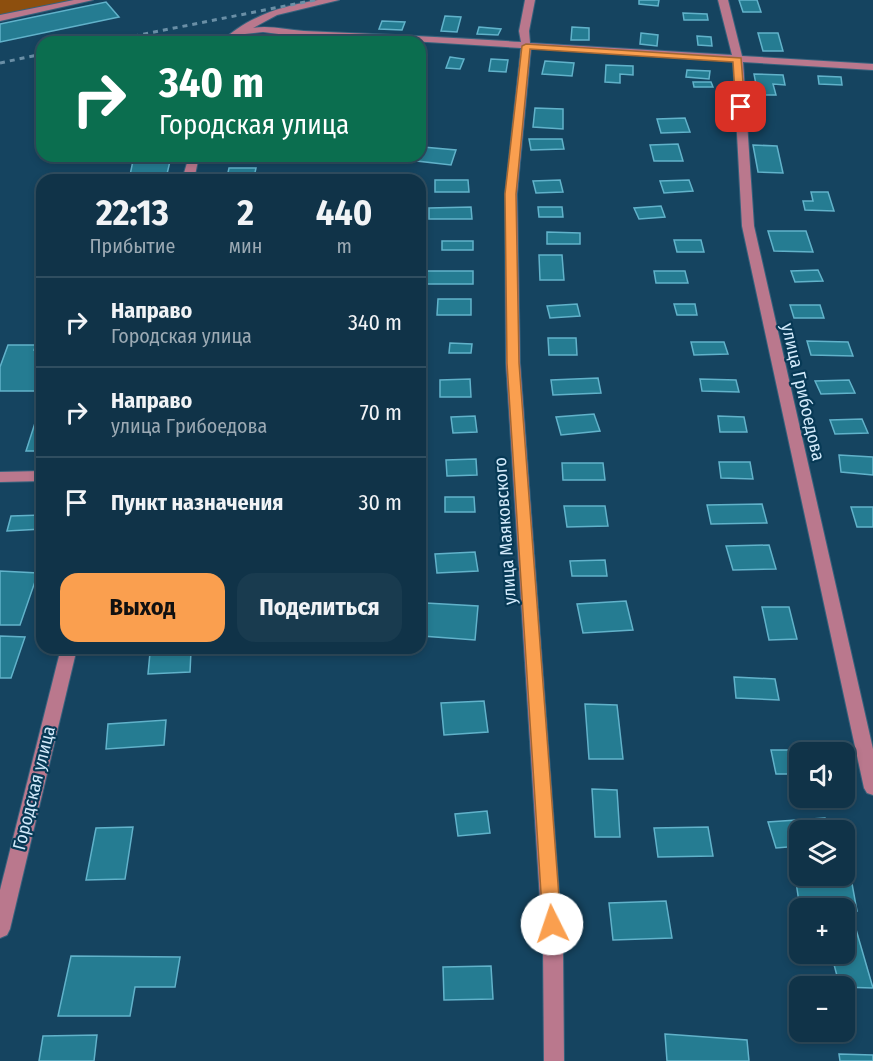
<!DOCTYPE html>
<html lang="ru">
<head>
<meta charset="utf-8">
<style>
	body { margin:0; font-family:"Fira Sans Condensed",sans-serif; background:#193b4f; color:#f1f3f6; height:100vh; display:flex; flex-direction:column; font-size:22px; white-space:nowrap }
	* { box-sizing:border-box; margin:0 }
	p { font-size:20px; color:#9caab4 }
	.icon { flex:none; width:33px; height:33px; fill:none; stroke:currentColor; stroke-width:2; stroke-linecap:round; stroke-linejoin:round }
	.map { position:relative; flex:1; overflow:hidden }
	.sheet { position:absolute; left:36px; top:174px; width:390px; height:480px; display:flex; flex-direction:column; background:#103348; border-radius:18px; box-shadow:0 3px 9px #0003,0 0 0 2px #304e60 }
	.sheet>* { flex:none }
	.top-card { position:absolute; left:36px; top:36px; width:390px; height:126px; border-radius:18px; box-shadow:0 3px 9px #0003,0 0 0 2px #304e60; background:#0b6e4f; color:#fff; overflow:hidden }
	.buttons { position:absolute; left:789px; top:742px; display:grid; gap:12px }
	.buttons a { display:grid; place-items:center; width:66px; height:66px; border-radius:12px; background:#103348; box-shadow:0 3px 9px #0003,0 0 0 2px #304e60; font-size:30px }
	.pin { position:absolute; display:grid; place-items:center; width:51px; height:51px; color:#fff; margin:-26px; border-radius:12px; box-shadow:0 3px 9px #0006 }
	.me { position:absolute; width:66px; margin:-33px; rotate:356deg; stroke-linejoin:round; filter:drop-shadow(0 0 4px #0008) }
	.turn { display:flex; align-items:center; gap:21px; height:126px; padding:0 24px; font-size:27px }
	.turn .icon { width:78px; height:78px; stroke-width:2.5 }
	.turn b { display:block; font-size:42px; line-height:51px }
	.eta { display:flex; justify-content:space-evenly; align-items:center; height:102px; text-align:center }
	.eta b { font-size:36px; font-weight:700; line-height:42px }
	.cta { display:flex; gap:12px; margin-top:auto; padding:12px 24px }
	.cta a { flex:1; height:69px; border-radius:18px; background:#fa9f4f; color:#111; font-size:24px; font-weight:700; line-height:69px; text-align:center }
	.cta a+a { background:#193b4f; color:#f1f3f6 }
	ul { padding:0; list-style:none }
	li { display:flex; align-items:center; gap:18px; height:90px; padding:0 24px; border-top:2px solid #304e60 }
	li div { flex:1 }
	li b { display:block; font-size:22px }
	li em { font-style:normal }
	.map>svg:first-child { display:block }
</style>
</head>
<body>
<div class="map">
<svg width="873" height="1061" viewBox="0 0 873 1061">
	<rect width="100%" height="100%" fill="#154460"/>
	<polygon fill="#8d4f0e" points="0,0 88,0 0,18"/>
	<g fill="#257c92" stroke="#61b2ca" stroke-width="1.5">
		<polygon points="639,0 659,0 658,6 639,4"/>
		<polygon points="739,0 757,0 761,12 743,12"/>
		<polygon points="106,2 119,17 0,42 0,24"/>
		<polygon points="683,13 707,14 708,20 684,20"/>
		<polygon points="445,16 461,17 457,32 441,31"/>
		<polygon points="382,21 405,22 402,30 379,29"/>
		<polygon points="479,27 501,29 498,35 477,34"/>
		<polygon points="572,27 589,28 589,40 571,40"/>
		<polygon points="641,33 658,35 657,46 640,44"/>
		<polygon points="758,33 778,33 783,51 763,51"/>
		<polygon points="697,36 711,37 712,46 698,45"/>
		<polygon points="450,57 464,59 460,69 446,68"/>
		<polygon points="491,59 508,60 506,72 489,71"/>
		<polygon points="545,61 574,63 572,76 542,74"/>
		<polygon points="606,65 633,66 633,75 620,74 620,83 605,82"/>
		<polygon points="687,70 710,71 709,79 686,77"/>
		<polygon points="754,74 783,75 785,85 773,84 776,95 758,95"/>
		<polygon points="818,76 841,77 842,85 819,84"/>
		<polygon points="693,82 711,82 713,87 694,87"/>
		<polygon points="535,108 563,109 563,129 533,127"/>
		<polygon points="685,118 690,132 661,133 657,119"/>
		<polygon points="529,139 562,139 564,149 531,150"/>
		<polygon points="678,144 683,161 654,161 650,145"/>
		<polygon points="753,145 777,146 783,173 758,172"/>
		<polygon points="423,147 456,150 451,165 417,161"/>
		<polygon points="134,156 171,157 167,174 130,175"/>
		<polygon points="229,168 256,168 254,177 227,177"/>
		<polygon points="435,180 468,180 469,192 435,192"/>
		<polygon points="560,180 563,192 536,193 533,181"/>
		<polygon points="689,180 693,191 664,193 660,181"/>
		<polygon points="811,192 828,192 834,211 805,210 803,201 813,201"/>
		<polygon points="661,206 665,217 639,219 634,208"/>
		<polygon points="471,207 472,219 429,219 429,208"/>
		<polygon points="538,207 562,207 563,217 539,217"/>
		<polygon points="768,231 806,231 813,252 774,251"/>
		<polygon points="547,232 580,233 580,244 547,244"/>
		<polygon points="674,240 701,240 704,252 677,252"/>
		<rect x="442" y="241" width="31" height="9"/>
		<polygon points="539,255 562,255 564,280 540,280"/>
		<polygon points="818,270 823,281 795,282 791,271"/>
		<rect x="426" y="271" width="47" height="13"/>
		<polygon points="654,271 685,271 688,283 656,283"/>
		<polygon points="438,299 471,299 471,315 437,315"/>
		<polygon points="577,304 580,316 550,318 547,306"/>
		<polygon points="674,304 695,304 697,315 677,315"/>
		<polygon points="790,305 820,305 824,318 794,318"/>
		<polygon points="548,338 576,338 577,355 549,355"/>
		<polygon points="807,341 848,342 853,356 811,355"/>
		<polygon points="691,342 724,342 728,354 694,355"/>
		<polygon points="450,343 472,344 471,353 449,353"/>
		<polygon points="8,345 36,345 34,350 42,350 42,391 0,391 0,367"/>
		<polygon points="598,378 601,393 553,395 551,380"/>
		<polygon points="470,379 471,397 440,397 440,380"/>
		<polygon points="700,379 736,380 739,392 702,391"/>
		<polygon points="849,380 855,393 821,394 815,381"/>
		<polygon points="594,414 600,431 561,435 556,417"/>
		<polygon points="475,416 477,432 453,433 451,417"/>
		<polygon points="718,416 744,417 747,432 720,432"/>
		<polygon points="862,419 868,433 835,434 830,420"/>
		<polygon points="35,423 42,423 42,451 26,451"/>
		<polygon points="839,455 873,457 873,475 841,472"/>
		<polygon points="476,459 477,475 447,476 446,460"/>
		<polygon points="719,462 750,462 753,479 721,478"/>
		<polygon points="562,463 603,463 605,480 563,480"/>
		<polygon points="445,497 474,497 475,512 445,512"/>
		<polygon points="762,504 767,523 711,524 707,505"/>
		<polygon points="564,506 605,506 608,526 567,527"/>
		<polygon points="851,507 873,507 873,527 857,527"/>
		<polygon points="42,515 42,529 7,531 11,516"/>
		<polygon points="769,545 776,569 733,570 726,546"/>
		<polygon points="475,552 478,571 437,573 435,554"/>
		<polygon points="605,560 607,576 572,576 570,561"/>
		<polygon points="0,571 38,573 20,625 0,625"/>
		<polygon points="626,601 633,630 583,633 577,604"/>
		<polygon points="426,603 478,606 475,640 422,636"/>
		<polygon points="762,607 789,607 797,639 769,640"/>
		<polygon points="0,636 25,637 11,678 0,678"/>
		<polygon points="191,651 190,672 148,674 150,653"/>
		<polygon points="734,677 775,679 779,700 736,698"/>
		<polygon points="484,701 488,732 444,735 441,703"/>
		<polygon points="585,704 617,705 623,759 589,759"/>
		<polygon points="166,720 164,745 106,749 108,724"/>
		<polygon points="771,750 820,750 821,753 800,753 800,774 776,774"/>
		<polygon points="592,789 617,790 620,837 595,837"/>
		<polygon points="487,811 490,833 458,836 455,814"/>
		<polygon points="825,818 829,831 800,831 800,846 776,848 768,822"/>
		<polygon points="133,827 125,879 86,880 96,828"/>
		<polygon points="708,827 713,856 658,857 654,828"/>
		<polygon points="795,875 851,878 857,911 800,909"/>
		<polygon points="666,901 672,938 613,940 609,903"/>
		<polygon points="855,926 873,988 840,987 832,957 802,958 801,954 844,954 844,927"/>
		<polygon points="71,956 180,957 175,987 135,987 130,1016 58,1016"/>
		<polygon points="491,966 493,999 444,1000 443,967"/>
		<polygon points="665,1034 747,1040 749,1061 667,1061"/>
		<polygon points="97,1035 94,1061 39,1061 43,1036"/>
		<polygon points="839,1054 873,1055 873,1061 840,1061"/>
	</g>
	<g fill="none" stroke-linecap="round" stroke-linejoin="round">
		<defs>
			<g id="minor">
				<polygon points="74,0 93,0 0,21 0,15"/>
				<path d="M318,0H339L277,15L253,28C270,25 287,30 304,31C376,34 448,37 521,42L519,31L525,0H535L529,31L530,43L732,55L718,0H728L742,56L873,64V70L743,62L754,226L873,749V795L867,793L864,788L742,226L733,61L531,48L517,194L520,363L563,947L564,1061H544L543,947L506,363L505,194L521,48L348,37H302L263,32L245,34L233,42H221C248,16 282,6 318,0Z"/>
				<polygon points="189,156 199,156 194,180 182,180"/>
				<polygon points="42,471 42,481 0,482 0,472"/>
				<polygon points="61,648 77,648 10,929 7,935 0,938 0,890"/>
			</g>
		</defs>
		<use href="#minor" stroke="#37627c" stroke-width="2"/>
		<use href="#minor" fill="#ba788d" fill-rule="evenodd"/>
		<g stroke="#6a8fa6" stroke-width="3" stroke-dasharray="5 5" stroke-linecap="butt">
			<polyline points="104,42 315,0"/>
			<polyline points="0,63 42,54"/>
		</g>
	</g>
	<polygon fill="#fa9f4f" stroke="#a26733" stroke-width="1.5" points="526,44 741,58 745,107 741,110 736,107 733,62 530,49 516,194 519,363 561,924 558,930 552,932 546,930 543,924 507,363 505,194 522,46"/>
	<g text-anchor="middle" stroke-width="4.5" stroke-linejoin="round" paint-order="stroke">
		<g font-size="18" fill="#d2eafb" stroke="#073955">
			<text transform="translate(803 392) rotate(77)" y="6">улица Грибоедова</text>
			<text transform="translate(505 531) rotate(-94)" y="6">улица Маяковского</text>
			<text transform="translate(34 788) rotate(-76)" y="6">Городская улица</text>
		</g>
	</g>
</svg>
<div class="buttons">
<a><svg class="icon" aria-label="sound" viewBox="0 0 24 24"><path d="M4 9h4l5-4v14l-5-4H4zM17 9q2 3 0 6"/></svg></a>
<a><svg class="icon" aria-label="layers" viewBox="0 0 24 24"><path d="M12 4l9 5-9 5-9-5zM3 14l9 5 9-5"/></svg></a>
<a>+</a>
<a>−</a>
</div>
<div class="pin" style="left:741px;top:107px;background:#d93025"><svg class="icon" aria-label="arrive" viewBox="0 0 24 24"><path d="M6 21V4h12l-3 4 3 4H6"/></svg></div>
<svg class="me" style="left:552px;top:924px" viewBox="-20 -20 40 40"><circle r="19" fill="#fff"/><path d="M0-13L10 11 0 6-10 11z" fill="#fa9f4f"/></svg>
<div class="top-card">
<div class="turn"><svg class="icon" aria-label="right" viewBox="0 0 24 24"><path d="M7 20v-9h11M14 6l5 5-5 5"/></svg><div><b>340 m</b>Городская улица</div></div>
</div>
<section class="sheet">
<div class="eta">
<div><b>22:13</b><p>Прибытие</p></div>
<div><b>2</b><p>мин</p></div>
<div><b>440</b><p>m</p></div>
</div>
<ul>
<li><svg class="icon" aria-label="right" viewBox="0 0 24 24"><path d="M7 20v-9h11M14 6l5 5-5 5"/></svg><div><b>Направо</b><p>Городская улица</p></div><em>340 m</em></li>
<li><svg class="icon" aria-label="right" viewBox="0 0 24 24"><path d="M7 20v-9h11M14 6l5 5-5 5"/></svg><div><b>Направо</b><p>улица Грибоедова</p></div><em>70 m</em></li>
<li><svg class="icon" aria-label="arrive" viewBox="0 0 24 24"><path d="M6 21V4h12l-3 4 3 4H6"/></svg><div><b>Пункт назначения</b></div><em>30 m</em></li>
</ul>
<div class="cta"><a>Выход</a><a>Поделиться</a></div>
</section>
</div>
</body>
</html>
